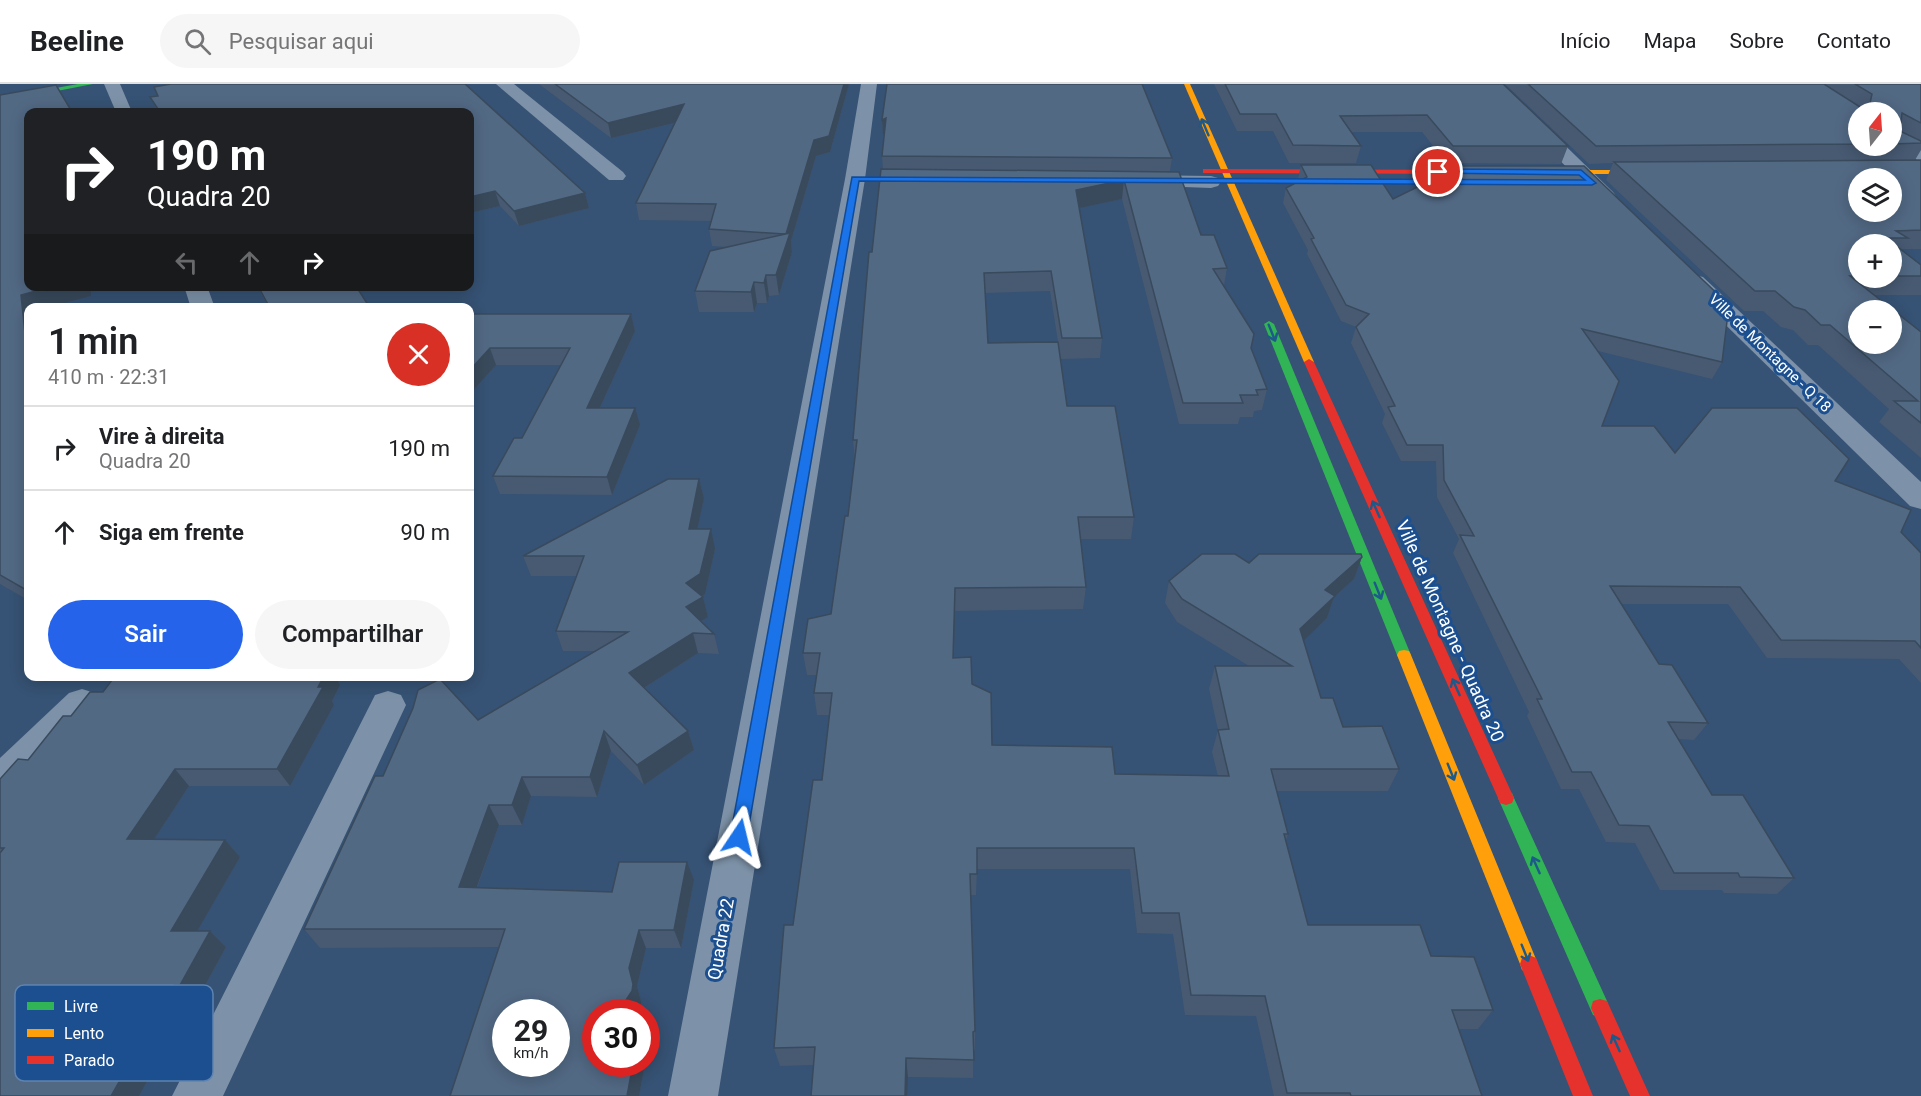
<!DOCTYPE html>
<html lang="pt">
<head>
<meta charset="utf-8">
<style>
	body { margin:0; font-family:Roboto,sans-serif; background:#f6f6f6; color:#202124; height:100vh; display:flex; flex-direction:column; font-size:22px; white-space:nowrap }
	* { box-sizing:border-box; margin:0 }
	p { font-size:20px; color:#757577 }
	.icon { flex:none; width:33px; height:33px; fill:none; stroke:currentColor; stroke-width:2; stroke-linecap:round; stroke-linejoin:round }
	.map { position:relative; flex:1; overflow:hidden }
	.panel { position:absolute; left:24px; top:219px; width:450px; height:378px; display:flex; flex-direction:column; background:#fff; border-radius:12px; box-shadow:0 3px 15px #0003 }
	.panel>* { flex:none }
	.banner { position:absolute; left:24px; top:24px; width:450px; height:183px; border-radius:12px; box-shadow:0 3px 15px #0003; background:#202124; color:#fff; overflow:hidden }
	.needle { width:39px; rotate:17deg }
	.fabs { position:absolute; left:1848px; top:18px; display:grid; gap:12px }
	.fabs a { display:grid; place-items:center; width:54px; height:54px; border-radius:50%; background:#fff; box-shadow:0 3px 15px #0003; font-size:30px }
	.speed { position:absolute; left:492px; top:915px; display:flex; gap:12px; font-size:30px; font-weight:700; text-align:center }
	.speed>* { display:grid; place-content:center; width:78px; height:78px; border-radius:50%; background:#fff; box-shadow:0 3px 15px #0003; line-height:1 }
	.speed small { font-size:15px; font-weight:400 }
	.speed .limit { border:9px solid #d22; background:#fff; color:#111 }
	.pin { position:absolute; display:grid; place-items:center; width:51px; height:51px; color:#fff; margin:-26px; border:3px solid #fff; border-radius:50%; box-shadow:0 2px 6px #0007 }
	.me { position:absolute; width:66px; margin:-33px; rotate:10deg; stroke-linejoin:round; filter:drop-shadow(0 0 4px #0008) }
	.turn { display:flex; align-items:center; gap:21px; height:126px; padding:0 24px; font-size:27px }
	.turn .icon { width:78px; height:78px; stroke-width:2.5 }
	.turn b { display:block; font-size:42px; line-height:51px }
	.lanes { display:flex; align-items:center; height:57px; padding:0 24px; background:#0003; justify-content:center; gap:30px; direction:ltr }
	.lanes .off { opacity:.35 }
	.round { display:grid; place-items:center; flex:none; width:63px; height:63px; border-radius:32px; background:#f6f6f6 }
	.overview { display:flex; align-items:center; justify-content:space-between; height:102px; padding:0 24px }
	h1 { font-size:36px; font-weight:600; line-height:45px }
	.action { display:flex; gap:12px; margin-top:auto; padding:12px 24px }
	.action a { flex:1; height:69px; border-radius:36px; background:#2563eb; color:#fff; font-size:24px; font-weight:600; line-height:69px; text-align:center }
	.action a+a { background:#f6f6f6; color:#202124 }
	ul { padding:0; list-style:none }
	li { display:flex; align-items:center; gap:18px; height:84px; padding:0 24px; border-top:2px solid #e0e0e0 }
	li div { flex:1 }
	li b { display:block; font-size:22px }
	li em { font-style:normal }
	header { display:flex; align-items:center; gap:36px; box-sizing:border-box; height:84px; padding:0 30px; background:#fff; border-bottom:2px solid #e0e0e0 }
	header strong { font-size:28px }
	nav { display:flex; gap:33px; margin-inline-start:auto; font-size:21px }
	.search { width:420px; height:54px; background:#f6f6f6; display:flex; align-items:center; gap:15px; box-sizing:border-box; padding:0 21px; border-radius:33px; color:#757577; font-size:22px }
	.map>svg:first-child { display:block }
</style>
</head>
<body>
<header>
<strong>Beeline</strong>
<div class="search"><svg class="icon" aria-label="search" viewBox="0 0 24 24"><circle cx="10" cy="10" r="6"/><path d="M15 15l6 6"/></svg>Pesquisar aqui</div>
<nav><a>Início</a><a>Mapa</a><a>Sobre</a><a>Contato</a></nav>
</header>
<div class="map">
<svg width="1921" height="1012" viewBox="0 0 1921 1012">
	<rect width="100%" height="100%" fill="#365274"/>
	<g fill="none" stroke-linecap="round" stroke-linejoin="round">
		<g fill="#7d92a8" fill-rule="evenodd">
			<polygon points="104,0 120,0 132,28 116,28"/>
			<polygon points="496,0 514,0 623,88 626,92 623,96 609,96"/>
			<polygon points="861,0 877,0 865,95 718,1012 668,1012 845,95"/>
			<polygon points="1484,0 1502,0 1613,108 1616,112 1613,116 1599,116"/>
			<polygon points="1892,48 1921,64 1921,78 1891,62"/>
			<polygon points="1136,91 1211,92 1218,94 1221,98 1218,102 1211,104 1129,101 1126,97 1129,93"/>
			<polygon points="1695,191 1703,193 1921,398 1921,425 1910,422 1687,203 1683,198 1687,193"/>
			<polygon points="184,202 207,202 215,224 191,224"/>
			<polygon points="82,605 95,609 100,619 95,629 14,709 0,714 0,674 69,609"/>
			<polygon points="388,607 401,611 406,621 223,1012 172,1012 370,621 375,611"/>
		</g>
		<g fill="#30b455" fill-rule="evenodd">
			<polygon points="78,0 93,0 0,18 0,14"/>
			<polygon points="1269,237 1274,240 1411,571 1409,575 1399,575 1397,571 1264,240"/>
			<polygon points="1506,707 1512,709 1514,714 1607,917 1609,924 1607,931 1600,933 1593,931 1498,714 1500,709"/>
		</g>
		<g fill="#ff9f0a" fill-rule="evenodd">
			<polygon points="1184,0 1190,0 1314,278 1313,280 1309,281 1304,278"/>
			<polygon points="1544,86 1654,86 1658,88 1654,90 1544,90"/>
			<polygon points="1404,566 1409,567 1411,571 1538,880 1536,886 1529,889 1522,886 1520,880 1397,571 1399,567"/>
		</g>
		<g fill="#e5322d" fill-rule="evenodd">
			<polygon points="1203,85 1492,86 1496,88 1492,90 1206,89 1203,89"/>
			<polygon points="1309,275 1314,278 1514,714 1512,719 1506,721 1500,719 1498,714 1304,278"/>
			<polygon points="1529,871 1536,874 1593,1012 1573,1012 1520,880 1522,874"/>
			<polygon points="1600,915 1607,917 1650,1012 1630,1012 1591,924 1593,917"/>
		</g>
	</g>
	<g fill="#475a72" fill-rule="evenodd">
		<polygon points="171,0 465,0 585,109 589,124 519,142 500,122 470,129 470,28 158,28 150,13 158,12 154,3"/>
		<polygon points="539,0 849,0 830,68 816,72 791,157 792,168 779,211 769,212 767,219 757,219 754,228 699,228 695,207 727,163 712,162 709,145 711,137 639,136 636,119 675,39 611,54"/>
		<polygon points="1214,0 1503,0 1568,62 1561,80 1447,79 1422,48 1352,48 1361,62 1356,79 1289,79 1273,47 1237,47"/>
		<path d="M1505,0H1921V66L1915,76H1921V165H1900L1921,181V211H1875L1921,248V374L1879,338L1889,325L1818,261H1808L1793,246L1781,243L1763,227H1744L1606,96L1613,79L1589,80ZM1858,28H1892V62H1858ZM1858,160H1892V194H1858Z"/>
		<polygon points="0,11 28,202 91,202 91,212 28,224 28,516 0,500"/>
		<path d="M882,36L1172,74L1170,87L1201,151L1227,184L1224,201L1251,264L1267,305L1262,326L1254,327L1253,333H1240L1238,340H1179L1122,115L1079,124L1102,254L1100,274L1061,275L1067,322L1134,433L1131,455H1081L1086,503L1083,525L955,527L954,574L972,600L992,661L1115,690L1218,692L1212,668L1218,646L1209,605L1215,582H1249L1177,538L1165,519L1169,497L1249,479L1362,473L1354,495L1334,513L1327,534L1303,557L1321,614L1343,643L1399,685L1388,707H1276L1288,750L1286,756L1308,841L1431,872L1493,926L1478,945H1459L1482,1012H1274L1256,932L1185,931L1173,850L1137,849L1130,785H977L976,811H970L975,947V966H973V994L908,993L813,981L780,982L774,964L793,841L822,696L830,631H817L814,609L817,591H807L803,569L831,530L848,432L855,378L853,356L872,168L883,85L882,72L885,49L883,50ZM1050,207L1058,258L988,259L985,209Z"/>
		<polygon points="1301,81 1393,115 1722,278 1712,295 1598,267 1602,342 1675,369 1835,397 1901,448 1921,469 1921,599 1899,575 1767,574 1728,520 1621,520 1659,580 1708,639 1694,656 1679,655 1712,711 1794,794 1777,810 1724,809 1722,806 1660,806 1635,759 1606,758 1579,705 1561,705 1527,632 1529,628 1453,469 1459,455 1437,413 1436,377 1401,377 1382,339 1385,330 1351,259 1356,243 1341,237 1307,170 1308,166 1283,119 1286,104 1299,97 1298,95"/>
		<polygon points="257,202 370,202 358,206 370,224 269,224"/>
		<polygon points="631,230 635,247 600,324 640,341 612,411 500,410 493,392 522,354 561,281 496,281 470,310 470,231"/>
		<polygon points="699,395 704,414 697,445 715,465 705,510 702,512 703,513 708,533 701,537 714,550 719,570 698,569 644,604 688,647 694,666 644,701 611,667 597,713 531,712 522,741 499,741 477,804 612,808 694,796 681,864 646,864 637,902 641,917 641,925 596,928 645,980 639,1012 450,1012 499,863 320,864 304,845 383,692 595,567 563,567 556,547 577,492 531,492 523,472"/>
		<polygon points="340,601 332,617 334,621 290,702 189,702 154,755 225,756 240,773 197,847 210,847 226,863 197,916 191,917 139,1012 0,1012 0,695 28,676 71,632 103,608"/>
	</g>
	<g fill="#394a5c">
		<polygon points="844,0 849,0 830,68 816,72 791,157 792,168 779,211 776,191 786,150 814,56"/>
		<polygon points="684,20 687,36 611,54 608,39"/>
		<polygon points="886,34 887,49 883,50 882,36"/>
		<polygon points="1124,96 1122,115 1075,125 1076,106"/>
		<polygon points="495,107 500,122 470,129 470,113"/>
		<polygon points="585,109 589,124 519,142 514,127"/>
		<polygon points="766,191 769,212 767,219 764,199"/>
		<polygon points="754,198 757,219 754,228 751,208"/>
		<polygon points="54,202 91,202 91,212 45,224 28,224 28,278 21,211"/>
		<polygon points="353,202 370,202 355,207"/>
		<polygon points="631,230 635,247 592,341 587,324"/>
		<polygon points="490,264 496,281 470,310 470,286"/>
		<polygon points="635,324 640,341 612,411 607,393"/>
		<polygon points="699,395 704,414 693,465 689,445"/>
		<polygon points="711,445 715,465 705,510 691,519 686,499"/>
		<polygon points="1362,473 1354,495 1334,513 1327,534 1293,567 1300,545 1325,506"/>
		<polygon points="955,504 955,527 953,596 953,574"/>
		<polygon points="703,513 708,533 691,543 686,523"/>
		<polygon points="693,549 698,569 636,609 629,589"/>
		<polygon points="322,592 335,592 340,601 332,617 334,621 290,702 277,685 318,603"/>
		<polygon points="604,647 611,667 597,713 590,693"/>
		<polygon points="688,647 694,666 644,701 637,681"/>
		<polygon points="175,685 189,702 143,772 127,755"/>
		<polygon points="522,693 531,712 522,741 512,721"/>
		<polygon points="489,721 499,741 470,822 459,803"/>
		<polygon points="225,756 240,773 188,863 171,847"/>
		<polygon points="687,778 694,796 681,864 674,846"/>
		<polygon points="639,846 646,864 637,902 641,917 641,925 638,928 618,928"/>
		<polygon points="210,847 226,863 197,916 180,901"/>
		<polygon points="174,901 191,917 139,1012 111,1012"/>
		<polygon points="906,974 908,993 907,1012 905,1012"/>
		<polygon points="633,980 645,980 639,1012 627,1012"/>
	</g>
	<g fill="#526984" stroke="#394a5c" stroke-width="1.5" fill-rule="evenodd">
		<polygon points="171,0 465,0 585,109 514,127 495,107 470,113 470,28 160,28 150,13 158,12 154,3"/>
		<polygon points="555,0 844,0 829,52 814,56 786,150 784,150 709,145 716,120 636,119 684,20 608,39"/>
		<polygon points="887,0 1142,0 1172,74 882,72 886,34 882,36"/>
		<polygon points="1225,0 1503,0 1568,62 1453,62 1427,31 1340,32 1361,62 1293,61 1276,30 1240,30"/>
		<polygon points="1528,0 1824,0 1860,23 1869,24 1872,10 1855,0 1921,0 1921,39 1902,29 1900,47 1921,57 1921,59 1892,60 1892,28 1858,28 1858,60 1596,62"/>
		<polygon points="56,1 72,28 28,28 28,202 54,202 21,211 28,278 28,507 0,491 0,11"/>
		<path d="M1921,76V146L1896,147L1908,154H1886L1921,181V192H1892V160H1858V192H1850L1921,248V339L1894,317H1918L1830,241H1821L1805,226L1794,223L1775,207H1755L1614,78ZM1858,94H1892V128H1858ZM1858,226H1892V260H1858Z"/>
		<polygon points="1301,81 1371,81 1393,115 1460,82 1584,82 1729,221 1722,278 1582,245 1619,297 1602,342 1654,342 1675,369 1712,324 1797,324 1849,375 1835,397 1911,426 1901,448 1921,469 1921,564 1915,557 1781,556 1740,503 1610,502 1659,580 1672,581 1708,639 1668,638 1712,711 1743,711 1794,794 1740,793 1738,789 1674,789 1649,742 1619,741 1591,688 1572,688 1537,615 1542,615 1460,451 1474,452 1444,396 1443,361 1407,361 1388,323 1395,322 1356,243 1369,230 1346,221 1311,155 1314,154 1286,104 1307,93"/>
		<polygon points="881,85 1179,88 1201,151 1214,151 1227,184 1213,185 1254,250 1251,264 1267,305 1256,306 1258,311 1240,311 1243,319 1183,319 1124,96 1076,106 1102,254 1062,254 1051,187 984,189 988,259 1058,258 1067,322 1115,322 1134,433 1078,433 1086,503 955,504 953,574 971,573 972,600 991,609 992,661 1112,663 1115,690 1229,692 1218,646 1229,645 1215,582 1292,582 1182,515 1169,497 1202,470 1235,470 1249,479 1259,470 1361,470 1362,473 1325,506 1335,512 1300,545 1321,614 1333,614 1343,643 1382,642 1399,685 1271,685 1288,750 1284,750 1308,841 1420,841 1431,872 1474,873 1493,926 1452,926 1482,1012 1351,1012 1350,1009 1287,1009 1265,912 1191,911 1179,829 1142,829 1134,764 977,764 977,790 970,790 975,947 973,948 974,976 906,974 905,1012 811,1012 815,963 774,964 784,841 793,841 813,696 822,696 832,609 814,609 820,569 803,569 808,535 831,530 845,432 848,432 857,356 853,356 869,168 872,168"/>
		<polygon points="790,149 776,191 766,191 764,199 754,198 751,208 695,207 710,167"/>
		<polygon points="258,202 356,202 370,224 270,224"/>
		<polygon points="473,230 631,230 587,324 635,324 607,393 493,392 514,354 522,354 570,264 490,264 470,286 470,231"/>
		<path d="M668,395H699L689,445H711L700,490L686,499L703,513L686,523L714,550L693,549L629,589L688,647L637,681L604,647L590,693H522L512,721H489L459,803L612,808L619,778H687L674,846H639L629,884L633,900L632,907L618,928H596V980H633L627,1012H450L505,845H304L375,692H383L413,624L418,606L440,595L478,636L628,548L556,547L584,472H523ZM506,928H556V980H506Z"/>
		<polygon points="115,592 324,592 318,603 323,603 277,685 175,685 127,755 225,756 171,847 210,847 180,901 174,901 111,1012 0,1012 0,769 4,764 0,764 0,695 18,675 28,676 63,632 71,632 90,608 103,608"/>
	</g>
	<defs><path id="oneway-shaft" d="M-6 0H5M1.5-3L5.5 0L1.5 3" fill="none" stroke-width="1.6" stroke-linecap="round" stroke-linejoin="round" transform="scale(1.5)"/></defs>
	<g stroke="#1d5989">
		<use href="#oneway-shaft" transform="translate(1205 43) rotate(-113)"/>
		<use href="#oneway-shaft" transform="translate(1272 249) rotate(68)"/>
		<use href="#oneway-shaft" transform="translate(1376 425) rotate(-114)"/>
		<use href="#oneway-shaft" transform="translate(1378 507) rotate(68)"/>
		<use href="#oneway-shaft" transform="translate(1456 603) rotate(-114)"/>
		<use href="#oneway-shaft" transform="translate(1451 688) rotate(68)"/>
		<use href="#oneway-shaft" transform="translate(1536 781) rotate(-114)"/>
		<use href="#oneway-shaft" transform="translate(1525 869) rotate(68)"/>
		<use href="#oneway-shaft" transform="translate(1616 959) rotate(-114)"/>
	</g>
	<polygon fill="#1a73e8" stroke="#114b97" stroke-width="1.5" points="1438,85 1581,86 1596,99 1592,101 859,97 747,753 745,758 739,761 733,758 730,753 852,93 1585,96 1579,91 1435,89 1435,86"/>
	<g text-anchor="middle" stroke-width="6" stroke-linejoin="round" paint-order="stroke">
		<g font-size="15" fill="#fff" stroke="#1b4f8f">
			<text transform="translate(1770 269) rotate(44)" y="5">Ville de Montagne - Q 18</text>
		</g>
		<g font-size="18" fill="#fff" stroke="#1b4f8f">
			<text transform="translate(1450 547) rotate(66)" y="6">Ville de Montagne - Quadra 20</text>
			<text transform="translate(721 855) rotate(-80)" y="6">Quadra 22</text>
		</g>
	</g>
	<rect x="15" y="901" width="198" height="96" rx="9" fill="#1b4f8f" stroke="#5f84b1" stroke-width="1.5"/>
	<rect x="27" y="918" width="27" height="8" fill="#30b455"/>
	<rect x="27" y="945" width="27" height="8" fill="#ff9f0a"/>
	<rect x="27" y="972" width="27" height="8" fill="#e5322d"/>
	<g font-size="16" fill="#fff">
		<text x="64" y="928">Livre</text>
		<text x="64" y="955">Lento</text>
		<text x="64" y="982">Parado</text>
	</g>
</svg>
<div class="fabs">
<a><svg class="needle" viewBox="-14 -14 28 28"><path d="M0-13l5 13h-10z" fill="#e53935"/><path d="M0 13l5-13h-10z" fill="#757577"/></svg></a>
<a><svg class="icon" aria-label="layers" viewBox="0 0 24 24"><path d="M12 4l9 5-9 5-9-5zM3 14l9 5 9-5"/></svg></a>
<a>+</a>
<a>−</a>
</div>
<div class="speed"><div>29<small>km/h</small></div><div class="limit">30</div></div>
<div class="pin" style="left:1438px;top:88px;background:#d93025"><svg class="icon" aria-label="arrive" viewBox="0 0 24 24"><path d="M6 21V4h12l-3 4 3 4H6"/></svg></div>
<svg class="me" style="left:739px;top:753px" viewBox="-20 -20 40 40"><path d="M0-17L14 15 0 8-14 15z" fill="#1a73e8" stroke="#fff" stroke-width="4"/></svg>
<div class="banner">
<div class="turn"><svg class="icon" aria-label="right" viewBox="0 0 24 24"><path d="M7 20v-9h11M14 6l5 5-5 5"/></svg><div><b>190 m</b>Quadra 20</div></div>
<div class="lanes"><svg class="icon off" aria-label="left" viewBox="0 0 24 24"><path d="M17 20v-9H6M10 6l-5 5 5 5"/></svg><svg class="icon off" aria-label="ahead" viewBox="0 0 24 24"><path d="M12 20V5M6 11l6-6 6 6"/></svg><svg class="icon" aria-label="right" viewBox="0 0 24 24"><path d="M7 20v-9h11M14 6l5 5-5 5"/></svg></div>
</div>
<section class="panel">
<div class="overview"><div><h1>1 min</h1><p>410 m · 22:31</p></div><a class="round" style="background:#d93025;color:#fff"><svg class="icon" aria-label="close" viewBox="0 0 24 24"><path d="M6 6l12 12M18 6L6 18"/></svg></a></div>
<ul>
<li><svg class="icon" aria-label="right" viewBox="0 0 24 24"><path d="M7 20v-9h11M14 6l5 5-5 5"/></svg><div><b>Vire à direita</b><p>Quadra 20</p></div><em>190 m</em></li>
<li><svg class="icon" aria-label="ahead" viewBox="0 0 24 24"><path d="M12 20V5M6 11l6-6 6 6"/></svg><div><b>Siga em frente</b></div><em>90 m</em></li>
</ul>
<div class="action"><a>Sair</a><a>Compartilhar</a></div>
</section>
</div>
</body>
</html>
